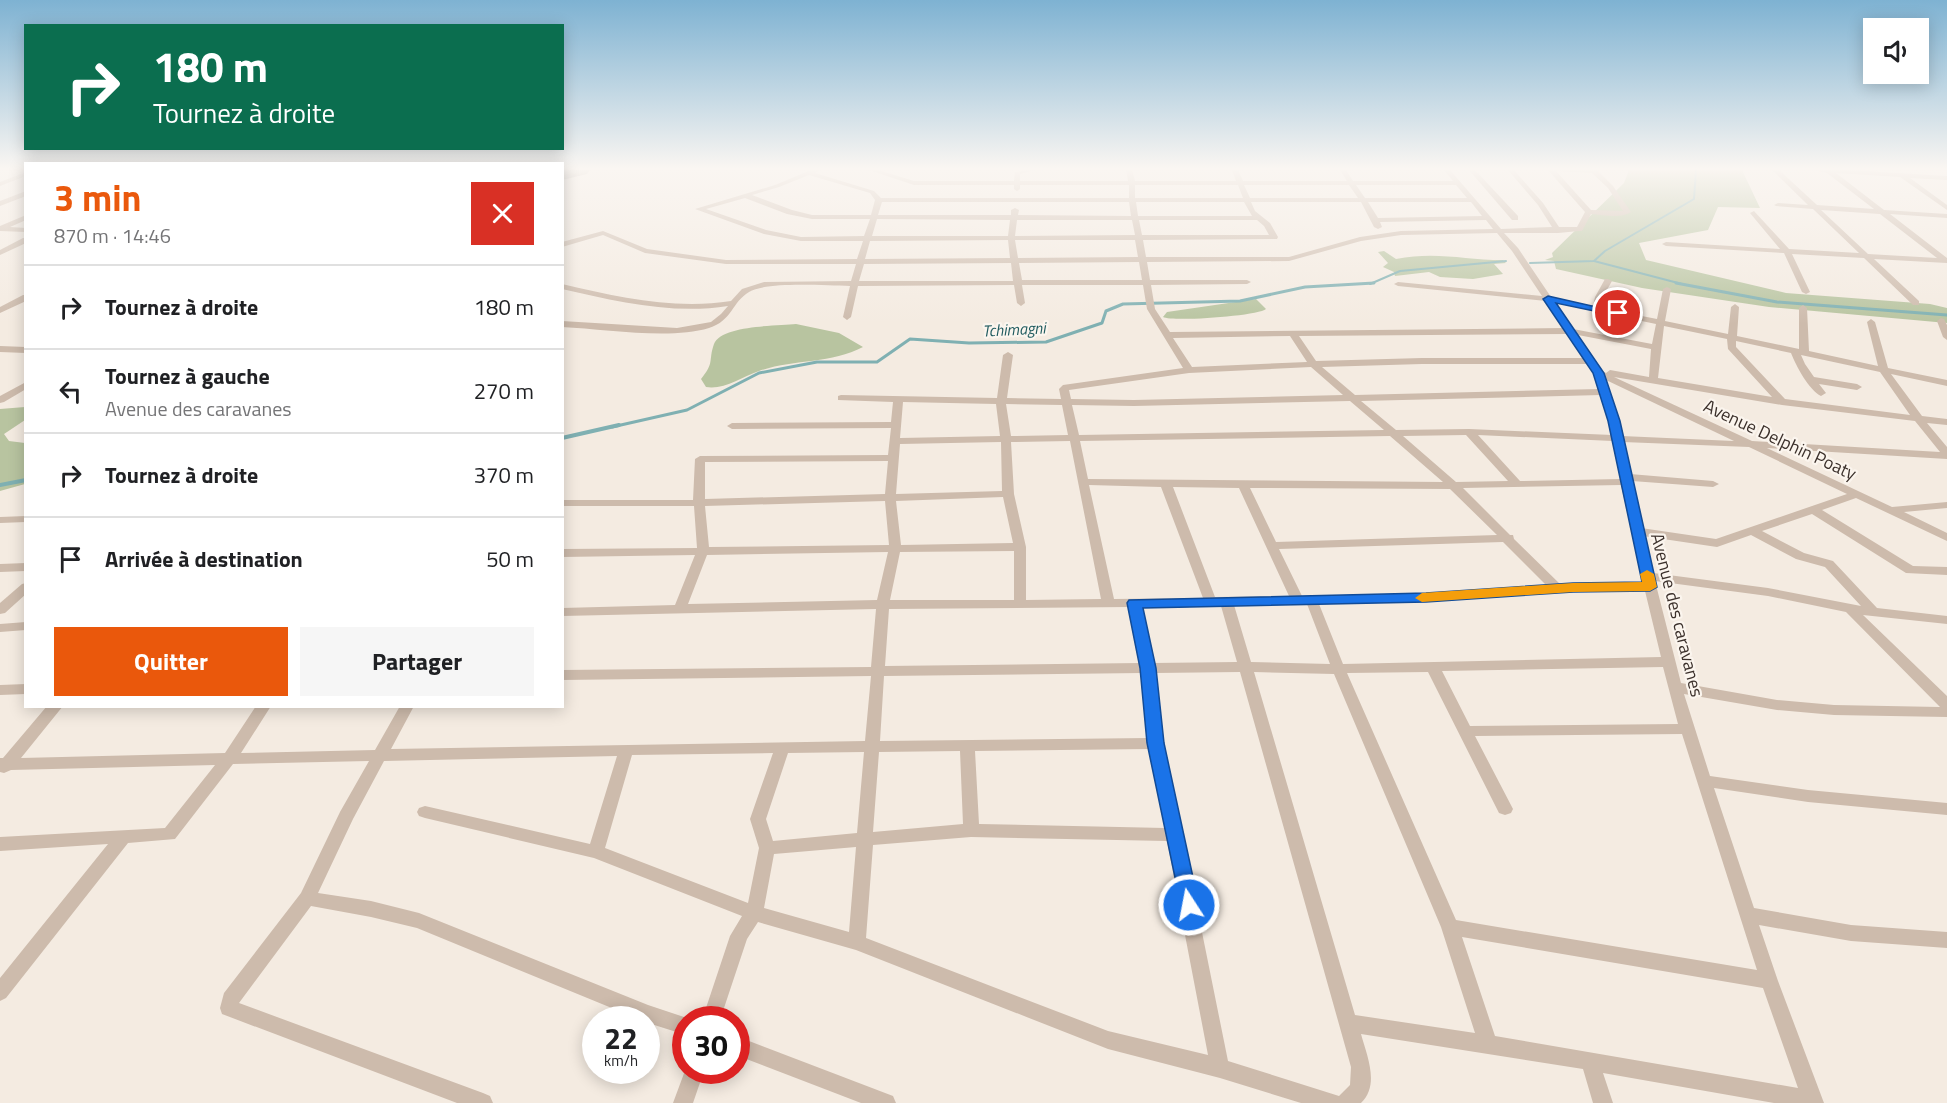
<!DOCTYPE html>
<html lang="fr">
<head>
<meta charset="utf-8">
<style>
	body { margin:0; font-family:"Titillium Web",sans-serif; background:#f6f6f6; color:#202124; height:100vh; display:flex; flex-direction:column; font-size:22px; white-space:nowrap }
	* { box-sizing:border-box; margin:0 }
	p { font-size:20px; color:#757577 }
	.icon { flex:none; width:33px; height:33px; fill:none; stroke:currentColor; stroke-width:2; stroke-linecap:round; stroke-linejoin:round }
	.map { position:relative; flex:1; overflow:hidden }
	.side { position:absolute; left:24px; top:162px; width:540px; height:546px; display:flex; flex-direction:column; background:#fff; border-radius:0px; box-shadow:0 3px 15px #0003 }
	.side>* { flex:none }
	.banner { position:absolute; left:24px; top:24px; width:540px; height:126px; border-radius:0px; box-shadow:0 3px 15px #0003; background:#0b6e4f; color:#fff; overflow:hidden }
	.tools { position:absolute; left:1863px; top:18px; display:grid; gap:12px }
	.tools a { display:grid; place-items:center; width:66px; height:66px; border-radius:0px; background:#fff; box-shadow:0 3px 15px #0003; font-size:30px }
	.speed { position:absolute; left:582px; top:1006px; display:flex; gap:12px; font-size:30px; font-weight:700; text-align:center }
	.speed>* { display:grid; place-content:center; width:78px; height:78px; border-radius:50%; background:#fff; box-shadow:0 3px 15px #0003; line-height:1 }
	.speed small { font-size:15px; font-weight:400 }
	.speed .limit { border:9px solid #d22; background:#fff; color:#111 }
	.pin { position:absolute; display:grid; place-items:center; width:51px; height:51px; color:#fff; margin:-26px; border:3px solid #fff; border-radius:50%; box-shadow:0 2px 6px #0007 }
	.me { position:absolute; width:66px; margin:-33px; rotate:349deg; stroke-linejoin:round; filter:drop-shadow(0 0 4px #0008) }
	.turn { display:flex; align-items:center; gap:21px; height:126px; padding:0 30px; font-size:27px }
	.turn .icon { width:78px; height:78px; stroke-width:2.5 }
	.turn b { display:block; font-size:42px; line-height:51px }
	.round { display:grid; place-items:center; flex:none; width:63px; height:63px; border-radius:0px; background:#f6f6f6 }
	.overview { display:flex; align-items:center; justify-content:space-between; height:102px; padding:0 30px }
	h1 { font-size:36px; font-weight:700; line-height:45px; color:#ea580c }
	.primary-button { display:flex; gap:12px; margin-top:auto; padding:12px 30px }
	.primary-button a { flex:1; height:69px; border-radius:0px; background:#ea580c; color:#fff; font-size:24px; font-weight:700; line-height:69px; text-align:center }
	.primary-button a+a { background:#f6f6f6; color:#202124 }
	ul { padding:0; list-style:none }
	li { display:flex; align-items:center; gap:18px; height:84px; padding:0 30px; border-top:2px solid #e0e0e0 }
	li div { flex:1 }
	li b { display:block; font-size:22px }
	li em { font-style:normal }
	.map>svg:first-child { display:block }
</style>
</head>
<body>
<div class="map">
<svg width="1947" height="1103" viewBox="0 0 1947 1103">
	<rect width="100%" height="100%" fill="#f4ebe1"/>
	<g fill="#b8c4a0">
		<polygon points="1629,170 1742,170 1760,208 1718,207 1708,230 1639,243 1646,260 1786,293 1930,304 1947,308 1947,323 1769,307 1642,288 1556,269 1554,261 1545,260 1553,257 1552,253 1624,183"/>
		<path d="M1384,251L1396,259C1436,251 1464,260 1503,260L1506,263L1494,264L1503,274L1473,279L1440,277L1429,272L1395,276L1394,272L1383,267L1388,263L1378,252Z"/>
		<path d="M1256,299L1266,309C1258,316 1173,322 1163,317L1167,312Z"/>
		<path d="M796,324L839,333L863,347C831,364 793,359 759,371C742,377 724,390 706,387L701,379C715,362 708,361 714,344C721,325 778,326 796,324Z"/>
		<polygon points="25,407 25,420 4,434 9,441 25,443 25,484 0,491 0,409"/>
	</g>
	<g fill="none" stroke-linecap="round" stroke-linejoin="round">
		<g stroke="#7fb0b2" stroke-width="2">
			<polyline points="1594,261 1682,284"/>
			<polyline points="1530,263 1594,261 1605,251 1694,199 1696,170"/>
			<polyline points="1370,284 1400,271 1506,261"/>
		</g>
		<g stroke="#7fb0b2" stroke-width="3">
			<polyline points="1676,283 1777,302 1947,315"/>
			<polyline points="612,427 687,410 759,373 817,362 877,362 910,339 969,343 1046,342 1102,323 1106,311 1123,304 1240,301 1305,287 1374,283"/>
		</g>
		<g stroke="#7fb0b2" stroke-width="4">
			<polyline points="562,438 619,425"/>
			<polyline points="0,485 26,480"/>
		</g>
		<polygon fill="#988e86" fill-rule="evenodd" points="562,170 590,170 587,174 562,180"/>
		<g fill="#cdbbac" fill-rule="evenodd">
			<path d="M811,170H819L815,173L874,191L881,198H1129V185H1020V189L1017,191L1014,189V185H914L869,170H878L914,181H1014L1015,172L1034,170L1020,174V181H1128L1126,170H1132L1135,181H1236L1232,170H1238L1243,181H1347L1340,170H1346L1353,181H1453L1444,170H1450L1501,229L1552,227L1538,205L1508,170H1514L1543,203L1559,227H1577L1585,212L1548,170H1597L1613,186L1631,212C1620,219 1604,215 1591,214L1582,231H1579L1558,233H1504L1518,248L1551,297L1593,306L1595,297L1605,279H1608L1612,281L1603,297L1601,308L1657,319L1663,289L1667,287L1671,289L1665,321L1728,334L1731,307L1735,304L1739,307L1737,336L1799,349V308L1803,305L1807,308L1809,351L1878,366L1867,322L1871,319L1875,322L1888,368L1947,380V386L1891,374L1922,416L1947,419V425L1927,423L1947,447V459L1767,448L1892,507L1947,502V508L1904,512L1947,533V541L1856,498L1822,510L1913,566L1947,567V575L1906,573L1812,514L1762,531L1804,553L1833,561L1877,608L1947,616V624L1863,615L1947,696V717L1834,715L1777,710L1684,694L1710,776L1808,790L1947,803V815L1808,802L1714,788L1754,908L1851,925L1947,932V948L1851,941L1759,925L1778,981L1824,1103H1774L1603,1073L1613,1103H1593L1583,1069L1361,1034C1367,1056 1380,1085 1361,1103H1301L1220,1078L1108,1049L856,950L758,922L747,939L720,1020H702L730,936L742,916L594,858L425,818L419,816L417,812L419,808L425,806L590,844L617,756L384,761L353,819L318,893L371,901L419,913L648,1005L693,1020H686V1035L648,1023L646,1020H641L417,928L371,917L311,906L239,1003L483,1093L490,1096L493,1103H457L222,1014L220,1008L224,993L301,893L340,812L369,761L233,764L175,839L128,843L6,998L0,1001V978L108,844L0,851V837L165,828L215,765L11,770L4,773L0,772V758H3L47,706H63L21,758L225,753L256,706H271L241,753L375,750L400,706H414L391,749L865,741L871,676L562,680V670L871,667L876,609L562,616V608L675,605L695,555L562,557V549L697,548L694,506H562V500H693L695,459L700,456L888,455L891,428L732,429L727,426L732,423L891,422L893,402L838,400V396L841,395L997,398L1003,355L1008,352L1013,355L1007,398L1061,399L1059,389L1063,385L1183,368L1147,309L1143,285H1022L1025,303L1021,306L1017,303L1014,285L858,286L851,317L847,320L843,317L850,286C827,286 767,281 749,292C732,302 732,321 709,328C670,340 605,329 562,327V321L677,328L711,322L721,314L728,306C673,315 615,301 562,289V284C617,297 675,310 731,301L742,289L764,282L851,281L856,264H726L645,253L603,235L562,247V242L603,231L647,249L726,260L857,259L863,241H801L764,234L695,209L775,185ZM1556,171L1592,173L1608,188L1623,211L1591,210ZM809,175L870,193L875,200L871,215H812L792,210L752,195L779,187ZM1135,185H1238L1243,198H1135ZM1244,185H1349L1358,198H1250ZM1356,185H1456L1467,198H1365ZM745,198L787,214L812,219H870L864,236L801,237L766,230L706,209ZM882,202H1129L1131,216L1018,215L1019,210L1015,208L1011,210V215H878ZM1136,202H1244L1252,216H1138ZM1251,202H1361L1374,227L1378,229L1382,227L1380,222L1486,220L1493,229L1401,231L1360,237L1289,257H1146L1143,240L1277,239L1278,237L1270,223L1255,211ZM1368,202H1471L1482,216L1378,218ZM877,219L1010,220L1008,236H872ZM1017,220H1132L1135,235L1015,236ZM1139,220H1257L1264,226L1269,235H1142ZM1497,233L1512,251L1542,296L1398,282L1394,284L1398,286L1546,301L1564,328L1170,332L1155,309L1151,285L1247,284L1251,282L1247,280H1150L1147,262L1289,261L1361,241L1401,235ZM1008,240L1010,258L865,259L870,241ZM1015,240H1135L1138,257L1018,258ZM1139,262L1142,280H1022L1019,263ZM1011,263L1013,281H859L864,264ZM1555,303L1656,324L1652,344L1573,329ZM1664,326L1727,339L1728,349L1772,397L1658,378ZM1568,334L1584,358H1422L1316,361L1299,336ZM1578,335L1651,349L1649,377L1610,370L1606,373L1602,371ZM1290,336L1307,362L1192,367L1173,338ZM1736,341L1791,353C1796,366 1809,390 1821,396L1826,393L1819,384L1857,390L1862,387L1857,384L1814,377L1805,364L1801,355L1880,372L1910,415L1785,399L1736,347ZM1422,364H1588L1594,373L1599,389L1355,395L1322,367ZM1311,367L1343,395L1134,400L1071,399L1069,390L1189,373ZM1614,377L1782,405L1915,421L1940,452L1752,441ZM1606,380L1734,441L1622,436ZM1601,395L1612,435L1469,429L1396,430L1361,401ZM1350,401L1384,430L1079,435L1072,405L1134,406ZM903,402L996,404L1000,436L900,438ZM1006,404L1062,405L1068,435L1011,436ZM1466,435L1508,481L1456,482L1403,436ZM1478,435L1613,441L1620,479L1520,481ZM1390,436L1443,482L1088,479L1080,441ZM1070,441L1101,599L1026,600V547L1014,494L1011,442ZM1001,442L1002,491L896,494L900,444ZM1623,442L1749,447L1847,494L1716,539L1641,528L1632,481L1713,487L1719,484L1713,481L1630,474ZM888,461L885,494L705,499V462ZM1089,485L1161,487L1203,598L1114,599ZM1621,485L1643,583L1561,585L1514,539L1513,535H1510L1463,488ZM1173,487L1239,488L1289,596L1215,597ZM1250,488L1450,489L1497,535L1276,542ZM1003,497L1013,543L901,545L896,501ZM885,501L889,545L709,547L705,506ZM1751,535L1796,559L1825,567L1861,606L1768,588L1653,573L1643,536L1717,547ZM1503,542L1547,586L1426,594L1302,596L1279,549ZM1014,551V600H890L900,552ZM888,552L877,600L688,604L707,555ZM1655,581L1768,596L1846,612L1940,707L1834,705L1777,700L1681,683ZM1645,591L1661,657L1343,664L1319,604L1426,602L1573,592ZM1307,604L1330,664L1251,662L1234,605ZM1221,606L1237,662L1154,663L1142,607ZM1129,607L1140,663L885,666L889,609ZM1663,667L1678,724L1470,726L1442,671ZM1240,672L1351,1067L1350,1085L1339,1096L1228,1061L1183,838L1184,835L1181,830L1163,743L1155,673ZM1254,672L1334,674L1441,927L1475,1033L1355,1015ZM1428,672L1499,813L1505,815L1511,813L1513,809L1475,736L1682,734L1757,970L1456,920L1347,673ZM1142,673L1148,738L880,741L884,676ZM1150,749L1165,828L979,824L975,751ZM960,751L963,824L873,832L879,752ZM864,752L857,833L773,841L766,819L788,753ZM773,753L750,819L759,848L748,903L605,848L632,755ZM971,837L1167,841L1208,1055L1108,1031L866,938L873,845ZM856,847L849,932L764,908L774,854ZM1462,937L1763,988L1798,1088L1495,1036Z"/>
			<polygon points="1469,170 1475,170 1518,216 1518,220 1512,220"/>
			<path d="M1772,170H1779L1817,205L1874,209L1827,173L1814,170H1847L1947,176V180L1910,178L1947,205V210L1900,177L1836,173L1884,210L1947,214V218L1890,214L1947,258V263L1874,259L1919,301V305H1913L1864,258L1792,254L1810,292L1806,294L1802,292L1784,253L1666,246L1662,244L1666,242L1780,249L1750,213L1754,211L1789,249L1859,253L1813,209L1776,206L1774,205L1778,203L1808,205ZM1821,210L1880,214L1937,258L1868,254Z"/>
			<polygon points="26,172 26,176 0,186 0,182"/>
			<polygon points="26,191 26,196 0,206 0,201"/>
			<polygon points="26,215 26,220 10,227 26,228 26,232 0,231 0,226"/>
			<polygon points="23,238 26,238 26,243 0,255 0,250"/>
			<polygon points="23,295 26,295 26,301 0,313 0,307"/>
			<polygon points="1941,318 1944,319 1947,325 1947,340 1943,337 1937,321"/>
			<polygon points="0,346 26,347 26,353 0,352"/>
			<polygon points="26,382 26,389 4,402 0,403 0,396"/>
			<polygon points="26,516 26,522 0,523 0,517"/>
			<polygon points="26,563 26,571 0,572 0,564"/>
			<polygon points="26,583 26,594 5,613 0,614 0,603 22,584"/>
			<polygon points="26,622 26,630 0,632 0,624"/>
			<polygon points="26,684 26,694 0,695 0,685"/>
			<polygon points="736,1036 893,1096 896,1103 861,1103 736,1055"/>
			<polygon points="686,1068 686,1071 704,1071 693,1103 673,1103"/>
		</g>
	</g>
	<linearGradient id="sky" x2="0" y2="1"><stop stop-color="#7eb2d2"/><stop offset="0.52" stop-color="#faf6f2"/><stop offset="1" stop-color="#faf6f2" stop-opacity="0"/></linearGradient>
	<rect width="1947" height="324" fill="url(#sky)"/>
	<polygon fill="#1a73e8" stroke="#114b97" stroke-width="1.5" points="1548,296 1623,313 1618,316 1556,303 1604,373 1620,421 1657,587 1650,591 1573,592 1426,602 1143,608 1156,668 1164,743 1199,905 1196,911 1189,914 1182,911 1147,743 1140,668 1127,603 1129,600 1426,593 1573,583 1642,582 1608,421 1593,373 1543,299"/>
	<polygon fill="#f59e0b" points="1647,570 1654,574 1657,587 1650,591 1573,592 1422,602 1415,598 1422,593 1573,583 1642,582 1640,574"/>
	<g text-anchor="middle" stroke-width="4.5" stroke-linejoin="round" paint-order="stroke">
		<g font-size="16" font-style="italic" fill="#1f5a5e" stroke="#fbf5ee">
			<text transform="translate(1014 329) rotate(-3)" y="6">Tchimagni</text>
		</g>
		<g font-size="18" fill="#3b302b" stroke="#fbf5ee">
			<text transform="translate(1780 440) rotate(25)" y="6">Avenue Delphin Poaty</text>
			<text transform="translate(1677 615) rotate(76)" y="6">Avenue des caravanes</text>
		</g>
	</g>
</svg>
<div class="tools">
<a><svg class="icon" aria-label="sound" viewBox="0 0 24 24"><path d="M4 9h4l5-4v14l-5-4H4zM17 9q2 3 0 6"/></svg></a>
</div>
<div class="speed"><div>22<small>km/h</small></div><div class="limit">30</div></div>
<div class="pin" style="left:1618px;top:313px;background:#d93025"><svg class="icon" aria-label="arrive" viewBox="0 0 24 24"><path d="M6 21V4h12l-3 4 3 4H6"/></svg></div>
<svg class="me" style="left:1189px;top:905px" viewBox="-20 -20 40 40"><circle r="17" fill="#1a73e8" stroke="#fff" stroke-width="3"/><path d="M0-11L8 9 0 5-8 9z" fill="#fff"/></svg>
<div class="banner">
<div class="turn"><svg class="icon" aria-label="right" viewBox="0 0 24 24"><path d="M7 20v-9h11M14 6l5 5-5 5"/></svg><div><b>180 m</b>Tournez à droite</div></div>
</div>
<section class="side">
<div class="overview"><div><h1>3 min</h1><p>870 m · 14:46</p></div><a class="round" style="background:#d93025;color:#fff"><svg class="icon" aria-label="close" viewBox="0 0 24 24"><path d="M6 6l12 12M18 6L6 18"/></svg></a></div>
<ul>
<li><svg class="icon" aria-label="right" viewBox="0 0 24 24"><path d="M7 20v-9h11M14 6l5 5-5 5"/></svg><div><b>Tournez à droite</b></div><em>180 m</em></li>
<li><svg class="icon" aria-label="left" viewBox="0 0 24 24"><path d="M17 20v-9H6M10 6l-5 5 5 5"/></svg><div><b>Tournez à gauche</b><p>Avenue des caravanes</p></div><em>270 m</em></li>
<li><svg class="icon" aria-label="right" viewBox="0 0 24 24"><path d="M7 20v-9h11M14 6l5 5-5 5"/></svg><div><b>Tournez à droite</b></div><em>370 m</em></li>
<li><svg class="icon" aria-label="arrive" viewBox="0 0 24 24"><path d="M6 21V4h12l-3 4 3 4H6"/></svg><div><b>Arrivée à destination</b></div><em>50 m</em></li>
</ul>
<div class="primary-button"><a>Quitter</a><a>Partager</a></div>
</section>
</div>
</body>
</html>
